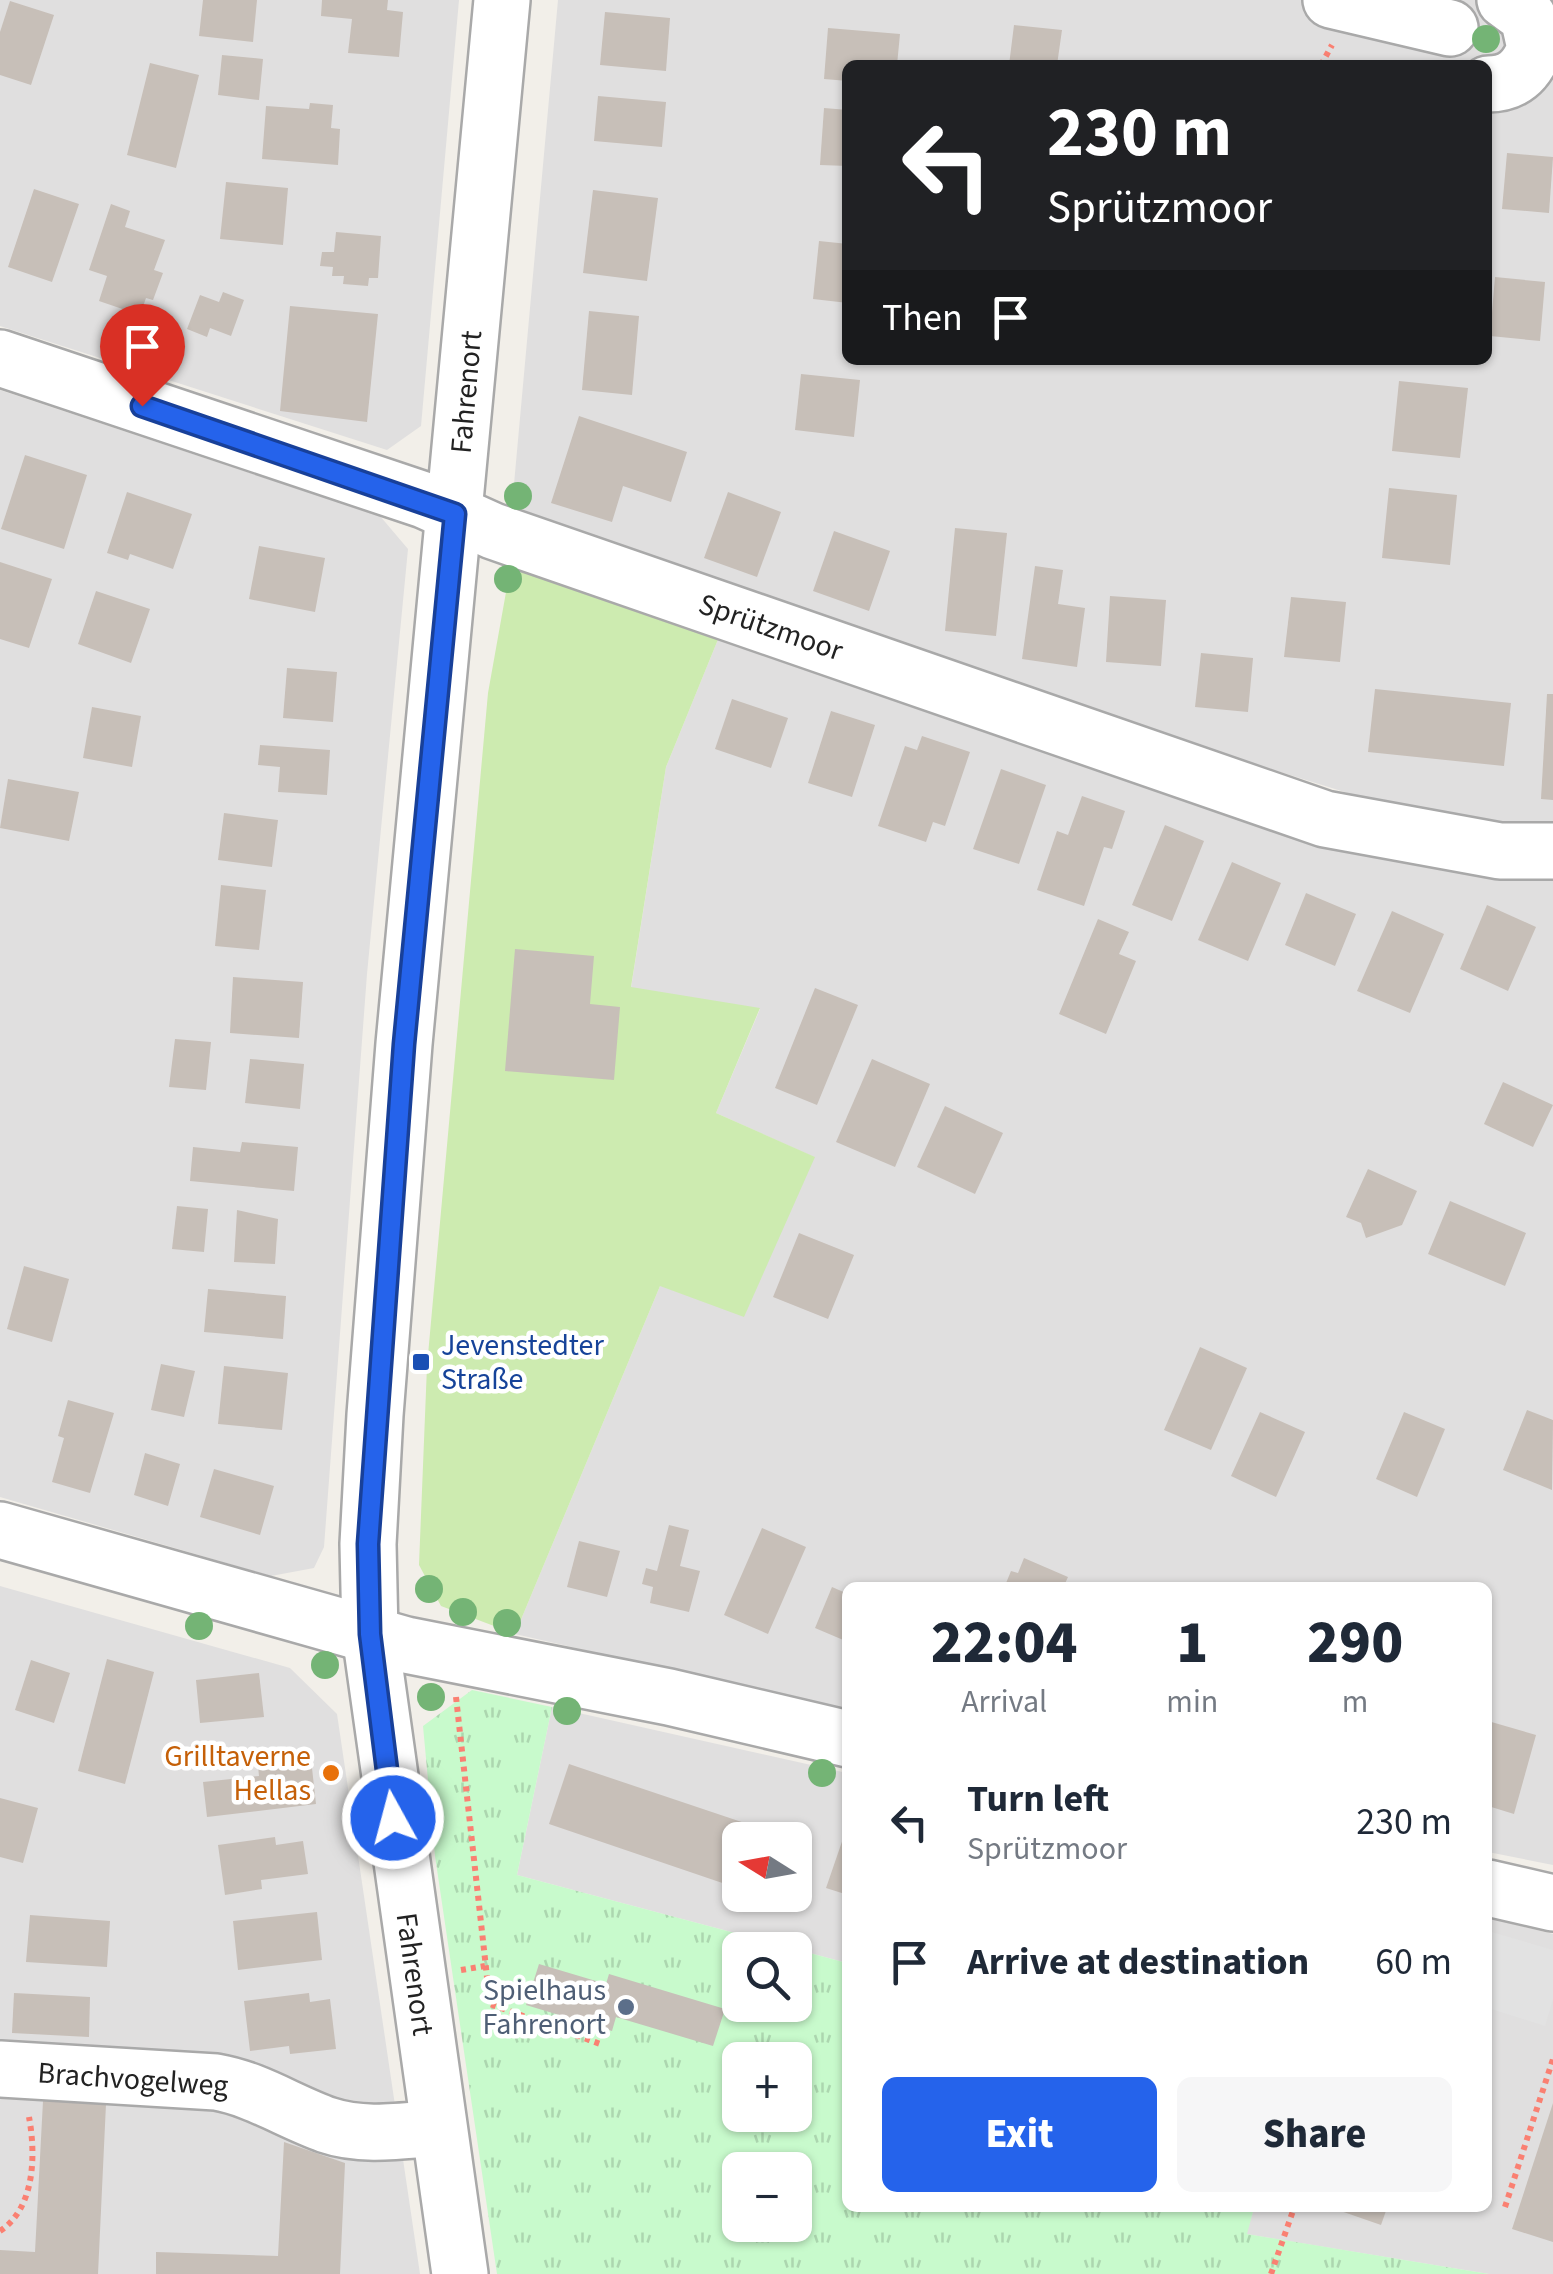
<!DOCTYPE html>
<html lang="en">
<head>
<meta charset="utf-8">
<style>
	body { margin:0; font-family:"Source Sans 3",sans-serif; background:#f6f6f7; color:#1f2937; height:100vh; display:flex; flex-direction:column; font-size:38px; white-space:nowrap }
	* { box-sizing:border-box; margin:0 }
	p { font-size:32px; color:#747a83 }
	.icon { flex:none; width:55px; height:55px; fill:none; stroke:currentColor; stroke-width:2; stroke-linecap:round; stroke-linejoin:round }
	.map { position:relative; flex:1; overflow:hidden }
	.sheet { position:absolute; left:842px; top:1582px; width:650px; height:630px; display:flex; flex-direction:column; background:#fff; border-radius:15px; box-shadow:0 2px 8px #0004 }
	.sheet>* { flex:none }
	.guide { position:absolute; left:842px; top:60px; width:650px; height:305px; border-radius:15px; box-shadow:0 2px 8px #0004; background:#202124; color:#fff; overflow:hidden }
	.needle { width:65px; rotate:281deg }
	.fabs { position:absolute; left:722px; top:1822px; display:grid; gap:20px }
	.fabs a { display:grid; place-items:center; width:90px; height:90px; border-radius:15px; background:#fff; box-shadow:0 2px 8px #0004; font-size:50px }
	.pin { position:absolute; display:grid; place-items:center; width:85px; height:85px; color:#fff; margin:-102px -42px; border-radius:50% 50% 50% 0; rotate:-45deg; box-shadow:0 0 10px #0007 }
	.pin .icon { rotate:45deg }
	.me { position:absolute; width:110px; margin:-55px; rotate:353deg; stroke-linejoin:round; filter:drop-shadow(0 0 8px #0008) }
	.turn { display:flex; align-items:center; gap:35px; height:210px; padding:0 40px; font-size:45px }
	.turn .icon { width:130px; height:130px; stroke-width:2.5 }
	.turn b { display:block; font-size:70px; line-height:85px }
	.then { display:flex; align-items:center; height:95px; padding:0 40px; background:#0003; gap:20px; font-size:38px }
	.eta { display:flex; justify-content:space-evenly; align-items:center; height:170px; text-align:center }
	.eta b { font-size:60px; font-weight:800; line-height:70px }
	.cta { display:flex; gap:20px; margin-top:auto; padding:20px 40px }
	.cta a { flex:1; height:115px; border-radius:15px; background:#2563eb; color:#fff; font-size:40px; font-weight:800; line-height:115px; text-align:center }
	.cta a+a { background:#f6f6f7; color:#1f2937 }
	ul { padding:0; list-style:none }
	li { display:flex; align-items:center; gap:30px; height:140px; padding:0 40px }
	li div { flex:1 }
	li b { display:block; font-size:38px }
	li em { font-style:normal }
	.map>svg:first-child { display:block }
</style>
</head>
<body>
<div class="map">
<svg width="1553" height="2274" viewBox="0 0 1553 2274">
	<defs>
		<pattern id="park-tufts" width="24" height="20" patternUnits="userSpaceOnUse" patternTransform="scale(2.5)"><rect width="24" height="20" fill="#c8facc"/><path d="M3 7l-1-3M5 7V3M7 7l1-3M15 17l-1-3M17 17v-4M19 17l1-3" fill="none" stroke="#acd6af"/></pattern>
	</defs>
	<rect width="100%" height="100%" fill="#f2efe9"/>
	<g fill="#e0dfdf" fill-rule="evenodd">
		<polygon points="0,0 459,0 421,426 387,450 0,326"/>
		<path d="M558,0H1553V826L1491,825L1367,799L1021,691L512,506ZM848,65H1488V360H848Z"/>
		<polygon points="0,390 380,516 408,549 367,974 324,1547 314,1568 271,1576 0,1497"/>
		<polygon points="719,637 1553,873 1553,1865 1488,1852 1488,1588 848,1588 847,1710 515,1634 660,1286 814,1157 716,1113 760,1009 631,988 666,767"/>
		<polygon points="0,1586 290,1668 337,1714 420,2274 0,2274"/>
		<path d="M552,1707L847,1773V1963L517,1875ZM740,1840H795V1895H740Z"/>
		<polygon points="1488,1918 1553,1934 1553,2274 1489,2274 1246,2234 1254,2208 1488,2208"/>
	</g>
	<polygon fill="#cdebb0" points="526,569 719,637 666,767 631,987 760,1008 716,1113 815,1157 744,1317 660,1286 515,1634 441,1606 419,1565 427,1366 488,693 508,581"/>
	<path fill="url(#park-tufts)" fill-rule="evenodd" d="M472,1690L552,1707L517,1875L847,1963L848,2208H1254L1247,2234L1489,2274H497L435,1856L423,1726ZM740,1950H795V2005H740ZM740,2060H795V2115H740ZM740,2170H795V2225H740Z"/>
	<polygon fill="#e2e2e2" points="1488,1931 1553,1950 1553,1999 1545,2026 1488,2008"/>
	<g fill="#c7bfb8">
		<polygon points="203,0 257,0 253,42 199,36"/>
		<polygon points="322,0 388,0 387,10 403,12 399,57 348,53 352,19 321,16"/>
		<polygon points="10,1 54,15 31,85 0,75 0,32"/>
		<polygon points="605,12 670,18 666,71 600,65"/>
		<polygon points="1014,25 1062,30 1057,65 1009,65"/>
		<polygon points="828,28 900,34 897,65 848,65 848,81 824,79"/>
		<polygon points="222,55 263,59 259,100 218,95"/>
		<polygon points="150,63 199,75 176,168 127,155"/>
		<polygon points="598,96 666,102 662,147 594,141"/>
		<polygon points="310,103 333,105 331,128 340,129 338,165 262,159 266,106 309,109"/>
		<polygon points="824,108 848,110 848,166 820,165"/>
		<polygon points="1507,153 1553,157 1549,213 1502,209"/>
		<polygon points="226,182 288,188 283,245 220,239"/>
		<polygon points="34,189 79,204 52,282 8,267"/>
		<polygon points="593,190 658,198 647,281 583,273"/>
		<polygon points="111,204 130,211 125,227 165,240 154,270 163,273 153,300 146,298 140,315 99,301 107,276 89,270"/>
		<polygon points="336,232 381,236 378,278 369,278 368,286 343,284 344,276 332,276 333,267 320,266 322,252 334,252"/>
		<polygon points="819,241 848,244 848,303 813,299"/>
		<polygon points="1495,277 1545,282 1540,341 1490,336"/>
		<polygon points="223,292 244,300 231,336 210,328 207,337 187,329 200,295 219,302"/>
		<polygon points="290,306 378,314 367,422 280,411"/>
		<polygon points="589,311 639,316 632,395 582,390"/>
		<polygon points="801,374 860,380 854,437 795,430"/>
		<polygon points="1399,381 1468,388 1460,458 1392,451"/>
		<polygon points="579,416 687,452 671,502 623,486 612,522 551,503"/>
		<polygon points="25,455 87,475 64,549 1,529"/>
		<polygon points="1389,488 1457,495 1450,565 1382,558"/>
		<polygon points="127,492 192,514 173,569 130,554 128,560 107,553"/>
		<polygon points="728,492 781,512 757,577 704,558"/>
		<polygon points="955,528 1007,533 996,636 945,631"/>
		<polygon points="834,531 890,551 869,611 813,591"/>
		<polygon points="259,546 325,558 315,612 249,599"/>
		<polygon points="0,562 52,579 29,648 0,639"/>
		<polygon points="1035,566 1063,570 1058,604 1085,608 1077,667 1022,659"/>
		<polygon points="96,591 150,609 131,663 78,644"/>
		<polygon points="1110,596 1166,600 1161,666 1106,662"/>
		<polygon points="1291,597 1346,602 1340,662 1284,657"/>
		<polygon points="1201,653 1253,658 1248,712 1195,707"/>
		<polygon points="287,668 337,672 333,722 283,718"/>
		<polygon points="1375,689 1511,703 1504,766 1368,752"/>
		<polygon points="1547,694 1553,694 1553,800 1541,799"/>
		<polygon points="732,699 788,718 771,768 715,749"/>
		<polygon points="92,707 141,716 132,767 83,758"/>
		<polygon points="831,711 875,725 852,797 808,783"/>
		<polygon points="922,736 970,752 945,826 933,822 926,842 878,826 905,746 917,750"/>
		<polygon points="260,745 330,750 327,795 278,792 280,767 258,765"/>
		<polygon points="1001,769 1046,785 1019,864 973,849"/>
		<polygon points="8,779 79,792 69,841 0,828"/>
		<polygon points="1082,796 1125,811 1112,849 1104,847 1084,906 1037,890 1057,831 1068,835"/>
		<polygon points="224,813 278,820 272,867 218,860"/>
		<polygon points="1165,825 1204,841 1172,921 1132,905"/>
		<polygon points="1232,862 1281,883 1248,961 1198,940"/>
		<polygon points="221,885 266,890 259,950 215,946"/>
		<polygon points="1306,893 1356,914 1335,966 1285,945"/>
		<polygon points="1487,905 1536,927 1508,991 1460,969"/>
		<polygon points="1392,911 1444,934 1410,1013 1357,991"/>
		<polygon points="1098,919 1129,932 1119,954 1136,961 1106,1034 1059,1014"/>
		<polygon points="515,949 594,956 590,1004 620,1007 614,1080 505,1071"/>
		<polygon points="233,977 303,982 299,1038 230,1033"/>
		<polygon points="815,988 858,1005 817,1105 775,1088"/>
		<polygon points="175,1039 211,1042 206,1090 169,1087"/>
		<polygon points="250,1059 304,1064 300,1109 245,1103"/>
		<polygon points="872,1059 930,1084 895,1167 836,1142"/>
		<polygon points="1503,1082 1553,1105 1533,1147 1484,1124"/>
		<polygon points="945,1106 1003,1133 975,1194 917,1167"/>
		<polygon points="242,1142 298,1147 294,1191 190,1181 193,1147 240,1152"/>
		<polygon points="1368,1169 1417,1191 1402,1225 1366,1238 1361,1223 1346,1217"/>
		<polygon points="1450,1201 1526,1233 1505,1286 1428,1254"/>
		<polygon points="177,1206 208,1209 204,1252 172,1249"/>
		<polygon points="237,1210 278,1219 275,1264 234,1262"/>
		<polygon points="799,1233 854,1255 828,1319 773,1297"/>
		<polygon points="24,1266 69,1279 52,1342 7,1329"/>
		<polygon points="208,1289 286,1296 283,1339 204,1332"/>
		<polygon points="1200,1347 1247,1368 1211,1450 1164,1430"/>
		<polygon points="161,1364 195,1371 184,1417 151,1410"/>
		<polygon points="224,1366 288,1373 282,1430 218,1424"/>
		<polygon points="68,1400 114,1413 90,1493 52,1482 64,1438 58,1436"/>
		<polygon points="1527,1410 1553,1420 1552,1490 1503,1470"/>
		<polygon points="1260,1412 1305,1432 1276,1497 1231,1476"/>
		<polygon points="1404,1412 1445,1429 1417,1497 1376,1479"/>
		<polygon points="145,1453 180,1464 168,1506 134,1495"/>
		<polygon points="214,1469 274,1486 260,1535 200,1517"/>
		<polygon points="669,1525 689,1530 680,1566 700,1571 689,1612 650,1603 653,1587 642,1584 646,1568 657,1571"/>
		<polygon points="762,1528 806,1547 768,1634 724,1615"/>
		<polygon points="579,1541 620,1551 607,1597 567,1587"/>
		<polygon points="1024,1558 1068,1577 1063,1588 1004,1588 1011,1571 1018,1573"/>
		<polygon points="832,1587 848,1594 848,1642 815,1628"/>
		<polygon points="107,1659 154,1672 125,1784 78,1771"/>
		<polygon points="31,1660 70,1673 54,1723 15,1710"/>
		<polygon points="259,1673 264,1717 200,1723 196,1680"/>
		<polygon points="1488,1721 1536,1735 1514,1814 1488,1806"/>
		<polygon points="310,1750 316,1804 207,1817 203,1782 259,1776 257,1756"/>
		<polygon points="569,1764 783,1836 782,1840 740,1840 740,1889 549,1824"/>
		<polygon points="0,1798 38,1808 23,1863 0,1857"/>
		<polygon points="848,1824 848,1895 826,1888"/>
		<polygon points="275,1837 276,1845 303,1841 308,1874 261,1880 262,1889 225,1895 218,1845"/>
		<polygon points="317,1912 322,1960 238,1970 233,1921"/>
		<polygon points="30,1915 110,1921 107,1967 26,1962"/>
		<polygon points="539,1964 606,1984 609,1974 725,2009 713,2046 616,2017 612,2031 526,2005"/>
		<polygon points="14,1993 90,1997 89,2037 12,2033"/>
		<polygon points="309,1993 310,2002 330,1999 336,2049 290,2054 289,2046 250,2051 244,2001"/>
		<polygon points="43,2101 106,2104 98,2274 0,2274 0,2250 35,2252"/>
		<polygon points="1553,2103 1553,2242 1512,2229"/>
		<polygon points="284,2142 345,2163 340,2274 156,2274 156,2252 278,2256"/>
		<polygon points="1332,2208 1387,2208 1381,2225"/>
	</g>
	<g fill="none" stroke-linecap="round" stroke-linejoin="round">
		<defs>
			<g id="minor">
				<polyline points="1331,0 1450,28"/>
				<path d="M1488,84C1513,84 1527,71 1535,48L1528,17L1505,0"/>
				<polyline points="0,358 424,500 493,531 1325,819 1500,851 1553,851"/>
				<polyline points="0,1530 406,1645 669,1697 848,1739"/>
				<polyline points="1488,1888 1553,1903"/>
				<path d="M0,2069L216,2082C256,2089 288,2111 327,2125C362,2137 400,2131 437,2128"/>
				<polyline points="460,2274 370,1634 368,1544 375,1415 404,1044 502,0"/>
			</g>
		</defs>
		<use href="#minor" stroke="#a9a9a9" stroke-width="60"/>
		<g stroke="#fa8072" stroke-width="6" stroke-dasharray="5 5" stroke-linecap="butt">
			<polyline points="1321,65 1332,45"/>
			<polyline points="456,1697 490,2004 603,2045"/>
			<polyline points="461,1970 485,1966"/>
			<polyline points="1505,2207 1553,2059"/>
			<path d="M0,2231C35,2208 36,2155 29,2117"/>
			<polyline points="1271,2274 1294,2208"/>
		</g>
		<use href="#minor" stroke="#fff" stroke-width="55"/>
	</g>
	<g fill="#74b475">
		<circle cx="1486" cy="39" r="14"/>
		<circle cx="518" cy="496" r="14"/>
		<circle cx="508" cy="579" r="14"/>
		<circle cx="429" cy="1589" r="14"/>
		<circle cx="463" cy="1612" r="14"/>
		<circle cx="507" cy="1623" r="14"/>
		<circle cx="199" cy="1626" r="14"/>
		<circle cx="325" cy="1665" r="14"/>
		<circle cx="431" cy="1697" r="14"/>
		<circle cx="567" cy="1711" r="14"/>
		<circle cx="822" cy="1773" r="14"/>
	</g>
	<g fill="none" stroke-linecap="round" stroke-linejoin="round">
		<defs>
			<polyline id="route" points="142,406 455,514 404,1044 368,1544 370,1634 393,1818"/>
		</defs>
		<use href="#route" stroke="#184099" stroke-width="25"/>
		<use href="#route" stroke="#2563eb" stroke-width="18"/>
	</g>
	<rect fill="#1a4fb4" stroke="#fff" stroke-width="4" x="411" y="1352" width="20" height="20" rx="5"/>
	<circle fill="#e8710a" stroke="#fff" stroke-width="4" cx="331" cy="1773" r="10"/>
	<circle fill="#5c6f8a" stroke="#fff" stroke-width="4" cx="626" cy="2007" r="10"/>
	<g text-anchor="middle" stroke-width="9" stroke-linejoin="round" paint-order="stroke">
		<g font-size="30" fill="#222" stroke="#fff">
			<text transform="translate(466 392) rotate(-85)" y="10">Fahrenort</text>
			<text transform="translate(771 627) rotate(19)" y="10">Sprützmoor</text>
			<text transform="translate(415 1974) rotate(82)" y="10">Fahrenort</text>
			<text transform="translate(133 2079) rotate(4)" y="10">Brachvogelweg</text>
		</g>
		<g font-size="30" fill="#164399" stroke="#fff" text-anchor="start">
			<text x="441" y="1355">Jevenstedter<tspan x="441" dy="34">Straße</tspan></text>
		</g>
		<g font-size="30" fill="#c56008" stroke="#fff" text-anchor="end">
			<text x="311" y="1766">Grilltaverne<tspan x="311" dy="34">Hellas</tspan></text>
		</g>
		<g font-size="30" fill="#4e5e75" stroke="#fff" text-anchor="end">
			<text x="606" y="2000">Spielhaus<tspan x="606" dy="34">Fahrenort</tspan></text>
		</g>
	</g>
</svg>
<div class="fabs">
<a><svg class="needle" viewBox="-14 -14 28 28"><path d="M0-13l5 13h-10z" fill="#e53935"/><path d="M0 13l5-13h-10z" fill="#747a83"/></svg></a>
<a><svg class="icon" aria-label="search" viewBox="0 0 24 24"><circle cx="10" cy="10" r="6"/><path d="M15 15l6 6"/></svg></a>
<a>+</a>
<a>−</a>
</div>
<div class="pin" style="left:142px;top:406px;background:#d93025"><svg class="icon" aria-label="arrive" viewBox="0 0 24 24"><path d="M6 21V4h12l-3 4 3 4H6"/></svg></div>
<svg class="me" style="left:393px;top:1818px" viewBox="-20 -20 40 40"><circle r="17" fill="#2563eb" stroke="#fff" stroke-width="3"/><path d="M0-11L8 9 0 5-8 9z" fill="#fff"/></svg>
<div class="guide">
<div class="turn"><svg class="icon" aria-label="left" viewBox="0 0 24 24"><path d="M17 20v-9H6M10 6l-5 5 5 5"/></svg><div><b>230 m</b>Sprützmoor</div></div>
<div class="then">Then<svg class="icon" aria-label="arrive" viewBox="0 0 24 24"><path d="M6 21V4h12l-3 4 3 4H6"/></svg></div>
</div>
<section class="sheet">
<div class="eta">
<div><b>22:04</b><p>Arrival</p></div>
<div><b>1</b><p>min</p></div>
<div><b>290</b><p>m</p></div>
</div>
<ul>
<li><svg class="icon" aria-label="left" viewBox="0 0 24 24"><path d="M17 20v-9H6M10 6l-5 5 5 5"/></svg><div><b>Turn left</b><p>Sprützmoor</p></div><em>230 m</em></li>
<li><svg class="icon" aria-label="arrive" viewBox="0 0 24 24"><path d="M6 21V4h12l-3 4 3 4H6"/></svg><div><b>Arrive at destination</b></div><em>60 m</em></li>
</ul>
<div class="cta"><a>Exit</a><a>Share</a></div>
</section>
</div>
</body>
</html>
